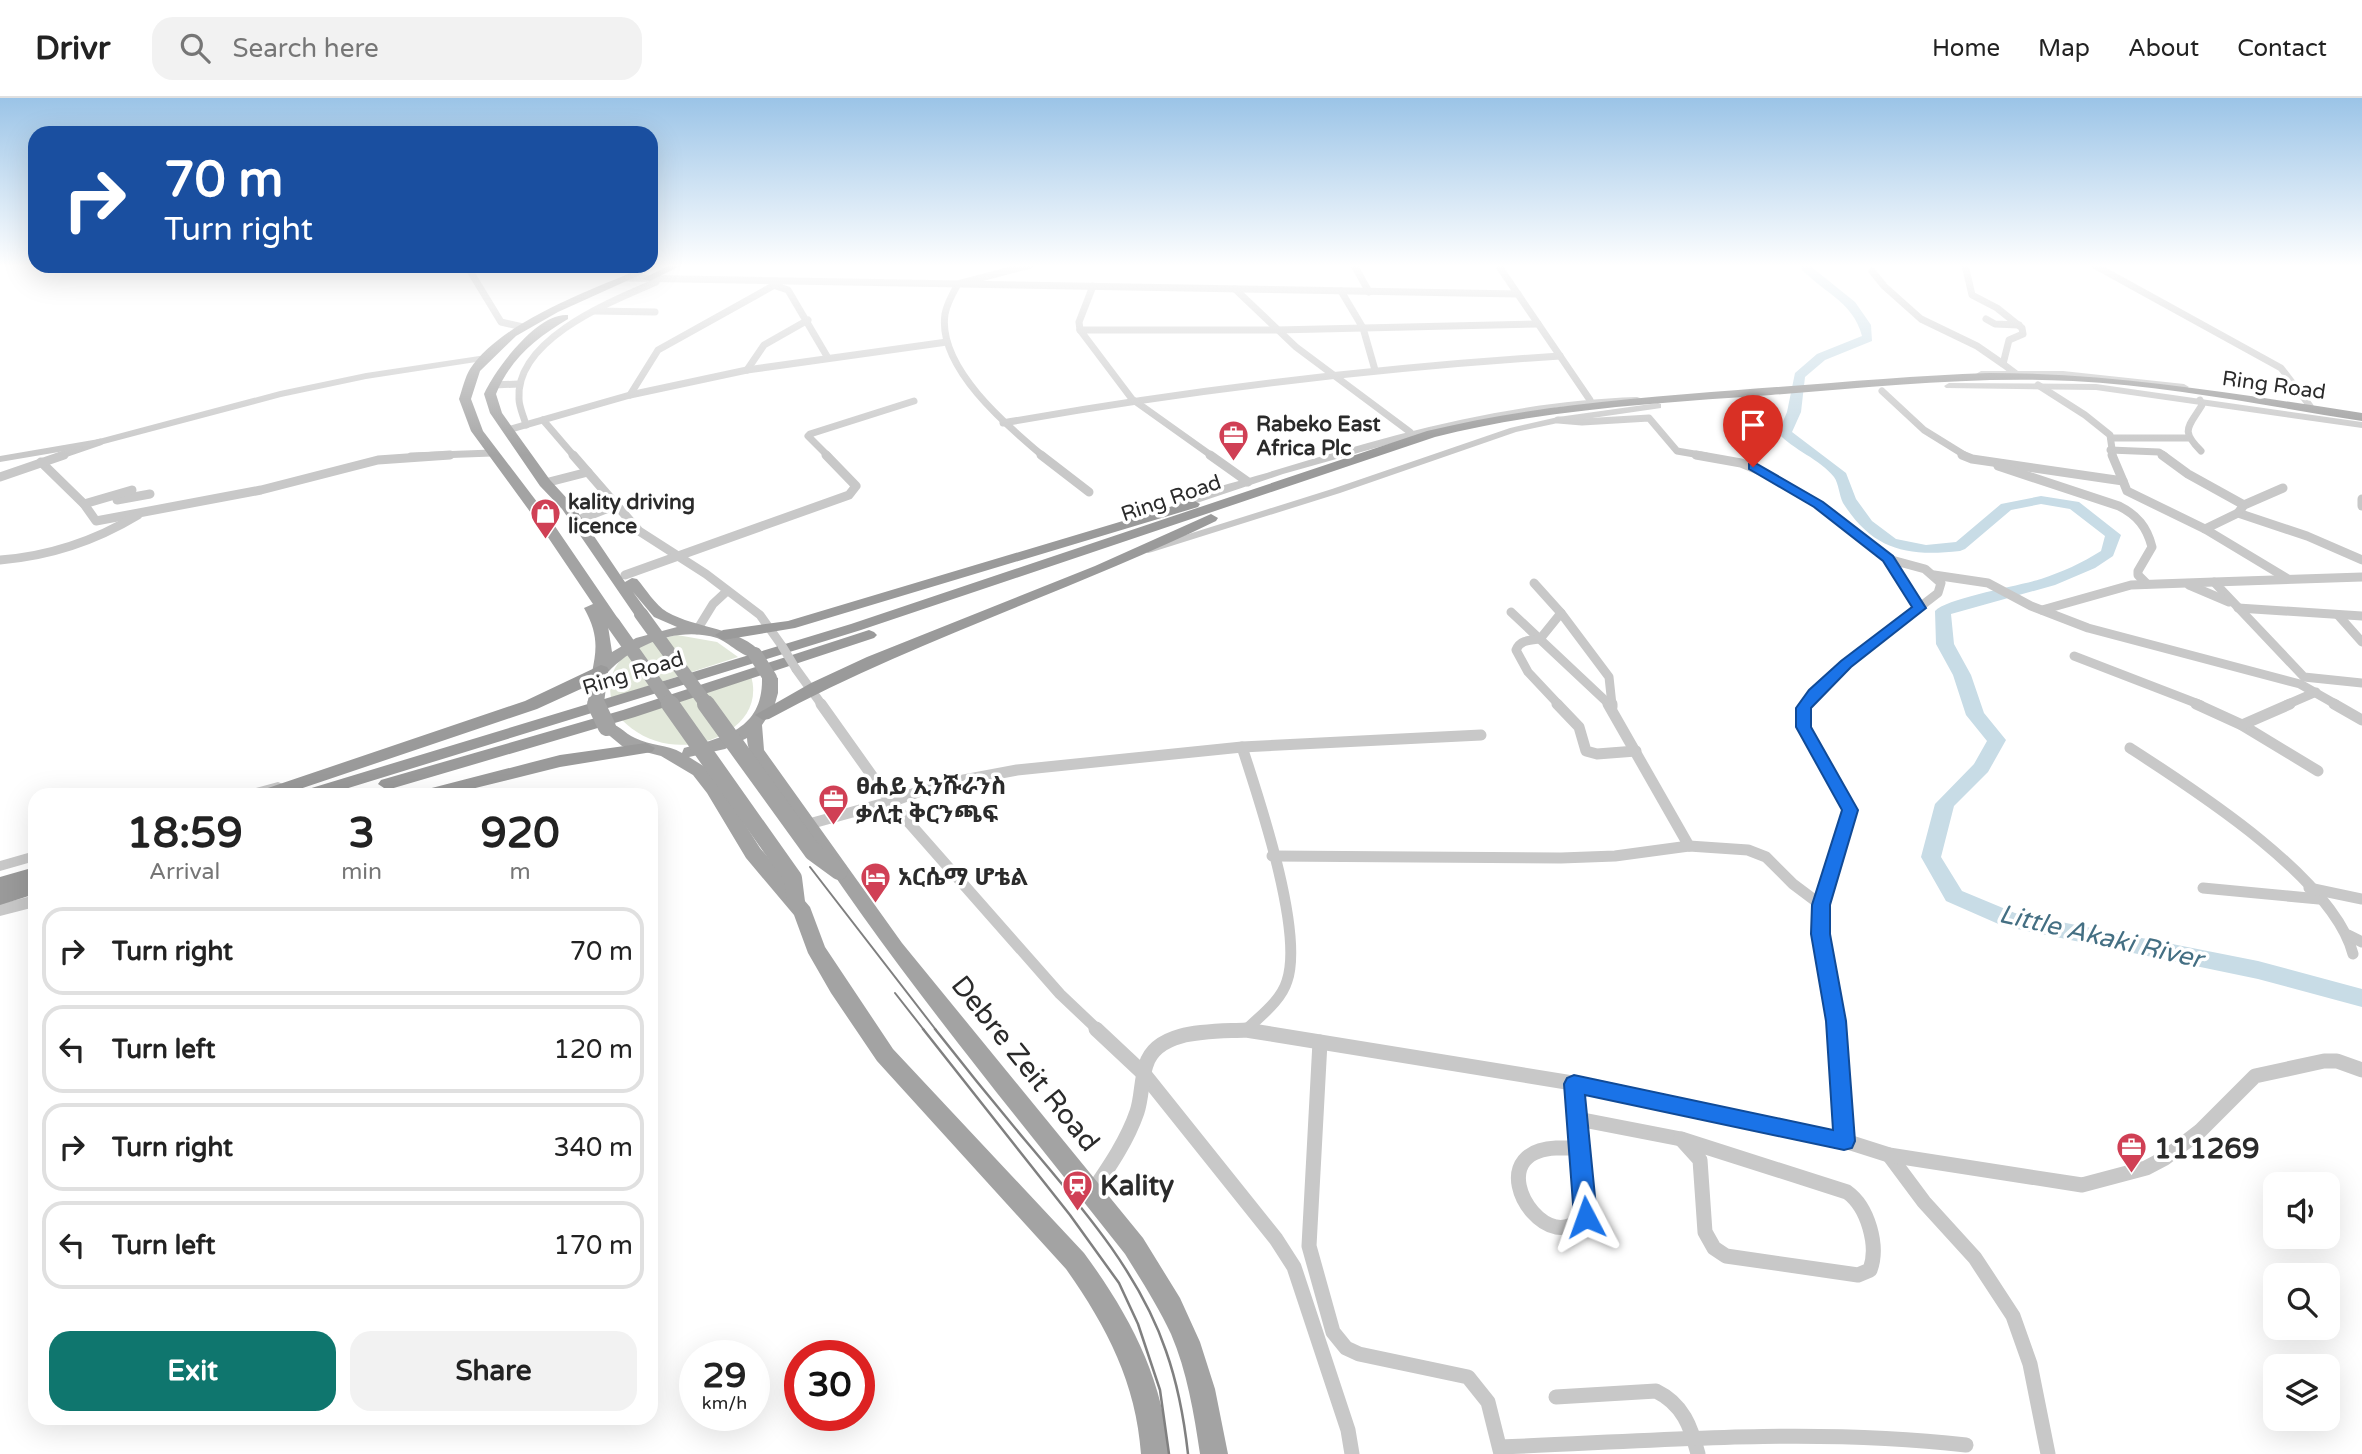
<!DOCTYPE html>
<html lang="en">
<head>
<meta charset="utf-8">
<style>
	body { margin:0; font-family:"Varela Round","Noto Sans Ethiopic",sans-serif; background:#f2f2f2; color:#222; height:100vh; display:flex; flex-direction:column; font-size:26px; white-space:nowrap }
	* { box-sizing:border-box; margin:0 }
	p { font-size:23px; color:#767676 }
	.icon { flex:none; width:38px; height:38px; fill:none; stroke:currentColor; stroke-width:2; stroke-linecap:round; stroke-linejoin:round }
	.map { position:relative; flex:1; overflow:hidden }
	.panel { position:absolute; left:28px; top:690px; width:630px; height:637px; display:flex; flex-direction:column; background:#fff; border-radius:21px; box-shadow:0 7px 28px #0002 }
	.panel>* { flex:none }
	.banner { position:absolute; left:28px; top:28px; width:630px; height:147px; border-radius:21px; box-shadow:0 7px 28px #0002; background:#1a4fa0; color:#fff; overflow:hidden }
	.controls { position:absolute; left:2263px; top:1074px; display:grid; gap:14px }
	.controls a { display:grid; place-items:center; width:77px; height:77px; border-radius:14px; background:#fff; box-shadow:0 7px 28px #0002; font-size:35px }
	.speed { position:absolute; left:679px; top:1242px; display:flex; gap:14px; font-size:35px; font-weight:700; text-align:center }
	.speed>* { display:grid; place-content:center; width:91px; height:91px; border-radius:50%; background:#fff; box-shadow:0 7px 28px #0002; line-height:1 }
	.speed small { font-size:18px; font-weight:400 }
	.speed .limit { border:10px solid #d22; background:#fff; color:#111 }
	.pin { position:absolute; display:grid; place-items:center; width:60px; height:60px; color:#fff; margin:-72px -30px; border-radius:50% 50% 50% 0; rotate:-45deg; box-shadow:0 0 7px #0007 }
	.pin .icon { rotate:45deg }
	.me { position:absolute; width:77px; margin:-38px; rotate:356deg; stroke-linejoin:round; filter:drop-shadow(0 0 5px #0008) }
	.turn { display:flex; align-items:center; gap:24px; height:147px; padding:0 21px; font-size:32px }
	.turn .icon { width:91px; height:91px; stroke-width:2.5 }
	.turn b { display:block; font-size:49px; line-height:60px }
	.eta { display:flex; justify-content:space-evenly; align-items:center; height:119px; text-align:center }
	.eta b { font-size:42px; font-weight:700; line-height:49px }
	.action { display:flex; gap:14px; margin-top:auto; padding:14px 21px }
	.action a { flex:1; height:80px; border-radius:21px; background:#0f766e; color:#fff; font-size:28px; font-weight:700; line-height:80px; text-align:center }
	.action a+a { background:#f2f2f2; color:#222 }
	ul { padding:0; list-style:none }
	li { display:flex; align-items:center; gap:21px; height:88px; margin:0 14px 10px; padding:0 7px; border:4px solid #e0e0e0; border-radius:21px }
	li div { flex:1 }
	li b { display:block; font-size:26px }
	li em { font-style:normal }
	header { display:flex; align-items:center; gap:42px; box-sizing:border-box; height:98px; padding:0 35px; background:#fff; border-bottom:2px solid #e0e0e0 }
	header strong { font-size:33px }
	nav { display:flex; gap:38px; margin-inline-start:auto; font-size:24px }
	.search { width:490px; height:63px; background:#f2f2f2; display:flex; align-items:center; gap:18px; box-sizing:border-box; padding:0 24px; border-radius:21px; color:#767676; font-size:26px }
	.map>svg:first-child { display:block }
</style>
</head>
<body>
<header>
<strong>Drivr</strong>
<div class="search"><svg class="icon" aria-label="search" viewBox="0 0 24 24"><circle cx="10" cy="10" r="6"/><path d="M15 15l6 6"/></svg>Search here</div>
<nav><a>Home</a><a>Map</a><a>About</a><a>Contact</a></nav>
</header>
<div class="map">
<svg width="2362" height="1356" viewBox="0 0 2362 1356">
	<rect width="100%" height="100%" fill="#fff"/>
	<g fill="#e2e8da">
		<path d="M677,537L717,544L738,559L611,600C604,556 644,545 677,537Z"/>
		<path d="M751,578C765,625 709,652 669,646C650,643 635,635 621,621Z"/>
	</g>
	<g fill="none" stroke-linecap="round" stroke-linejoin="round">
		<path fill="#c8dce6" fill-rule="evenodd" d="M1798,167H1809L1855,204L1871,227L1872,243L1825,262L1805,279L1801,314L1792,334L1846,375L1856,401L1872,423L1896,441L1926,447L1956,444L2001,406L2041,398L2079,404L2121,437L2113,458L2095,470L2055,487L1951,516L1954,546L1971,577L1984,615L2006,642L1988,674L1954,708L1941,759L1962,793L2015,815L2258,863L2362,891V909L2258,881L2003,828L1946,803L1921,759L1935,706L1974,666L1987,643L1966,617L1953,577L1936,546L1935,513C1947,500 2019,488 2041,481C2062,474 2082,465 2101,453L2105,438L2070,411L2041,406L2011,412L1965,451L1960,453C1907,459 1873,452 1843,405C1839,397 1839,386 1834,379C1820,361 1793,352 1778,335L1787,314L1795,275L1817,256L1862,238C1853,202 1819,193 1798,167Z"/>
		<g stroke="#c8c8c8" stroke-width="7">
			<path d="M1030,167L958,186C953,195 947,205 945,216C937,269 1007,328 1043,358"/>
			<polyline points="1354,167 1369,194"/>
			<polyline points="1498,167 1590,302"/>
			<polyline points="1965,167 1972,197 1997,210 2022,230 2023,236 2009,242 2003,266 2015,275"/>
			<polyline points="2094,167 2281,270 2310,308"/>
			<polyline points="467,168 501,224 523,229"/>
			<polyline points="1872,173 1884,188 1921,221 1977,248 2003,266"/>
			<polyline points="627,180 1518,196"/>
			<polyline points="776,188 788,192 828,260"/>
			<polyline points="1235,191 1296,249 1410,334"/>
			<polyline points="1341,193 1363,230 1375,272"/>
			<polyline points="595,213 655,214"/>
			<polyline points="1986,221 1995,226 2019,227"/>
			<polyline points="1080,232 1079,224 1093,188"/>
			<polyline points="747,272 764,247 808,222"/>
			<polyline points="493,287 519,286"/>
			<polyline points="2038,287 2085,317 2110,337 2113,358"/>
			<polyline points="1882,293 1924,332 1966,358"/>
			<polyline points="630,297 658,252 780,184"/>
			<path d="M2200,302L2202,307C2188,330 2180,332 2201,353"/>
			<polyline points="543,322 574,358"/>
			<polyline points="1558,322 1582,324 1649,320 1677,353 1706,358"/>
			<path d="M1003,325C1188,292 1373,270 1560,258"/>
			<path d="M526,327C524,319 519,309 519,301C515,241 612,203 656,184"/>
			<polyline points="508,332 630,297 747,272 947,244"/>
			<polyline points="2111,340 2188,340"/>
			<polyline points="2110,352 2159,354 2165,358"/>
			<polyline points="59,358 100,344"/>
			<polyline points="411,358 492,355"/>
			<polyline points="828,358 808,338 810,336 914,303"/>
			<polyline points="1212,358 1132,301 1080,232 1277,232 1538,226"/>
		</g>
		<g stroke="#c8c8c8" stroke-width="9">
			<polyline points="573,357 639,433 706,476 760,517 782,548"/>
			<polyline points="1041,357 1089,394"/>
			<polyline points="1210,357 1248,384"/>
			<polyline points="1696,357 1741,365 1763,374 1818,406 1888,461 1925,471 1941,485 1938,495 1846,566 1804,607"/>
			<polyline points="1962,357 1972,361 2123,383 2127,393 2205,431 2288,481"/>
			<polyline points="2112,357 2123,383"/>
			<polyline points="2162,357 2188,376 2244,407"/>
			<polyline points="41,364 84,406 96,423 261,392 378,362 450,357"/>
			<path d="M1998,368L2119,408C2137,417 2147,429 2152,449L2138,473V477L2147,486"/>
			<polyline points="0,379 64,357"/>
			<polyline points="545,385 588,374"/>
			<polyline points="2283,390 2244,407 2238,415 2307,438 2362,462"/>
			<polyline points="2362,401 2362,408"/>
			<polyline points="117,402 150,396"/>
			<polyline points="84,406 132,392"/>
			<polyline points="583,420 616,407"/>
			<polyline points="2205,431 2238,415"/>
			<polyline points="1888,461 1919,510"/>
			<path d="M0,462C51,458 95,443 138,417"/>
			<polyline points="625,477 849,397 856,388 826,357"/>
			<polyline points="1934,477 1988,485 2031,508 2088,530 2300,586 2337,607"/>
			<polyline points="2362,479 2214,484 2304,579 2362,585"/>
			<polyline points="1534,485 1561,515 1609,579 1612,607"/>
			<polyline points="2189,487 2229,504"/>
			<polyline points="2238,510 2362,518"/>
			<polyline points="2042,512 2131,487 2214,484"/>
			<polyline points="1511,514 1610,607"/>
			<polyline points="2338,517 2362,544"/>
			<polyline points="697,532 713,506 727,493"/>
			<polyline points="2074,558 2201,607"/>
			<polyline points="796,571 822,607"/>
			<path d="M1559,607L1528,574L1516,552C1520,542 1530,542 1540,541L1561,515"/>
			<polyline points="2286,607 2316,594"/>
		</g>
		<g stroke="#c8c8c8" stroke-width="11">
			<polyline points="821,606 890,703 1060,896 1098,932"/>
			<polyline points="1557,606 1579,629 1586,653 1597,656 1636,653"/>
			<polyline points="1608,606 1689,748"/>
			<polyline points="1612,606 1612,609"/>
			<polyline points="1806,606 1803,609 1804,629 1850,712 1821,807 1821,836 1837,932"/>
			<polyline points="2196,606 2242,627 2318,673"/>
			<polyline points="2334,606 2362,622"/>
			<polyline points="2242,627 2290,606"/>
			<path d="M1242,649C1259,701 1304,834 1287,883C1281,903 1260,918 1246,932"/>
			<path d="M2130,650C2195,692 2333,780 2353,856"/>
			<polyline points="809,726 896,702 937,687 1017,672 1242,649 1481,637"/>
			<polyline points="1272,758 1561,760 1615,758 1689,748 1748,752 1766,759 1793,786 1821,807"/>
			<polyline points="2203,790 2319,801"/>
			<polyline points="2309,790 2362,801"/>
			<polyline points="2348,837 2362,844"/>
			<polyline points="1238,932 1249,932"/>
		</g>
		<g stroke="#c8c8c8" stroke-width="15">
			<polyline points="1096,931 1144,976 1276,1141 1294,1169 1348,1332 1352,1356"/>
			<polyline points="1837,931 1845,1043"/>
			<polyline points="1320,944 1309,1148 1333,1234 1346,1250 1359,1256 1468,1279 1488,1304 1501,1356"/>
			<polyline points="1574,986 1580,1050"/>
			<polyline points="1578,1021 1681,1041"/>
			<path d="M1681,1041L1847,1094C1868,1109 1879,1148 1870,1172L1858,1177L1726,1158L1714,1150L1705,1134L1700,1062Z"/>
			<path d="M1556,1050H1580L1586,1119C1576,1125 1568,1131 1556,1129C1522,1122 1492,1053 1556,1050Z"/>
			<polyline points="1889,1057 1924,1104 1975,1160 2013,1218 2030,1266 2048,1356"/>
			<path d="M1092,1094C1109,1069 1127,1043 1137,1014C1142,999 1141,982 1146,967C1157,930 1215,934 1246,932L1597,989L1845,1043L1889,1057L2082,1087L2146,1070L2165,1060L2200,1033L2255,978L2324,963H2337L2362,972"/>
			<path d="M1556,1299L1656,1293C1683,1306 1691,1329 1698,1356"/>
			<path d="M1500,1349C1655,1343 1812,1329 1966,1347"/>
		</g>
		<g fill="#c8c8c8" fill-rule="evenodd">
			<polygon points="486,257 489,258 489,262 366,281 281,299 100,347 0,364 0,358 99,341 280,293 366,275"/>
			<polygon points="1981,273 2063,273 2184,286 2189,289 2184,292 2063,279 1978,278 1976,276"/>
			<polygon points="1949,285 2096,286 2362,324 2362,330 2096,292 1946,290 1944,288"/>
			<path d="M1637,299L1640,300V304L1560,309L1450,329L1283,376L1182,410H1174L1173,408C1189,395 1240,383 1263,376C1385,338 1508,303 1637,299Z"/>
			<polygon points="1658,305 1661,306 1661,310 1558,325 1516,334 1340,395 1152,454 1148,455 1142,452 1144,450 1332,391 1510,330 1558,319"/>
			<polygon points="278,684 283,686 285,689 283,692 267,696 243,696 245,693"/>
			<polygon points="35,753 35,763 0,773 0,763"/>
			<polygon points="35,797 35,809 0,818 0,806"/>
		</g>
		<g fill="#a3a3a3" fill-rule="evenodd">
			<path d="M662,167L558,214L516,238L480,273L471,301L483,333L550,421L621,525L618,528H608L612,554L636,540L677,529L654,519L633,494L649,516L646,519H636L562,411L540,388L490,315L484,296C495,271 538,214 568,217V221C536,240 510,261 496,296L502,315L550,382L573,407L625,484L632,480L637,481C646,491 655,507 667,514C697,531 739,529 763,556L761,559C744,563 731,545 717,540C678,528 635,546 608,574L604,605L596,610L588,605C590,564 606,549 584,510L593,506L539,426L471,333L459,301C462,292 465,279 470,271C503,222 594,191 647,168Z"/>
			<polygon points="670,167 682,167 650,183 642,181"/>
			<path d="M770,575L778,580V595L774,609L762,627L764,652L902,845L1143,1140L1180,1200L1200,1244L1215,1291L1228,1356H1200C1194,1316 1187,1273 1171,1236C1158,1208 1141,1182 1125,1156C1010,1010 891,868 790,711C776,689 748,667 747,640L725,651L689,659L705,669L720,687L760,750L810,809L825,849L893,951L1084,1155C1129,1216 1163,1280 1169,1356H1141C1136,1285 1107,1229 1066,1171L877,963L831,895L808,855L794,817L746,760L707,695L693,677L661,658L622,648L599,629L601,625C616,622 623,635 635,640C651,648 667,646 682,655L684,650C725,639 763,631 762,580Z"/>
		</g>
		<g fill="#9a9a9a" fill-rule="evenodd">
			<path d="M1989,275C2115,275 2237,296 2362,315V323C2266,308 2170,288 2073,283C1972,278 1872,289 1771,297C1658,305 1546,311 1435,339L861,532L329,696H302L305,692L851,526L1427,333C1530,308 1633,300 1738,292C1822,286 1905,278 1989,275Z"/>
			<polygon points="1193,402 1200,406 1198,409 795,530 723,542 715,537 723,532 788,523"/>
			<path d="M1211,416L1218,420L1216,423C1069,494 913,543 769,621L763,622L755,617L811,585L867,559L1095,468Z"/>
			<polygon points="869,532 874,534 877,537 874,540 635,619 387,692 378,686 381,682 623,612"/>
			<polygon points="601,567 607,569 609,572 607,575 583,590 537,611 285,696 259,696 262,692 525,603"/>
			<polygon points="646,645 655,650 652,654 560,669 451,696 421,696 424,692 560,657"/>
			<polygon points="35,769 35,796 0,807 0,779"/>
		</g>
		<g stroke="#808080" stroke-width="2">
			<polyline points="810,769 936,932"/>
			<polyline points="895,895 924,932"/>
		</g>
		<g stroke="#808080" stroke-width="2.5">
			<polyline points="923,931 1070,1117 1119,1185 1138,1226 1160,1292 1169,1356"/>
			<path d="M935,931C964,968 994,1005 1025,1042C1078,1105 1139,1173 1166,1253C1178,1287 1184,1320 1188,1356"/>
		</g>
		<polyline stroke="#c8c8c8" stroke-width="9" points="782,548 796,571"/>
		<g stroke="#a3a3a3" stroke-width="14">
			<polyline points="641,516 707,607"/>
			<polyline points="613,525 671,607"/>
			<polyline points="755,556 770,580"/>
		</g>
		<g stroke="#a3a3a3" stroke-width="18">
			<polyline points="596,606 607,629"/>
			<polyline points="670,606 793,780 796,804"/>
			<polyline points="706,606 813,754 839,773"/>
		</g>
	</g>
	<linearGradient id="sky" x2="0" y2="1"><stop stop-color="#9bc4e7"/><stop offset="0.47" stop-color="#fff"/><stop offset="1" stop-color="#fff" stop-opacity="0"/></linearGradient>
	<rect width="2362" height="357" fill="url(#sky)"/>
	<polygon fill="#1a73e8" stroke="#114b97" stroke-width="2" points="1749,366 1757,366 1823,404 1893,458 1926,510 1851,569 1811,610 1811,629 1858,712 1830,807 1830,836 1846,923 1855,1043 1852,1050 1844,1052 1585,997 1597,1119 1593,1126 1586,1129 1578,1126 1574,1119 1564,986 1567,980 1574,977 1833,1032 1826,923 1811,836 1812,807 1842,712 1796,629 1796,610 1809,592 1841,563 1912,509 1883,463 1814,409 1749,371"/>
	<defs>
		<symbol id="office-pin" viewBox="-11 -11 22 30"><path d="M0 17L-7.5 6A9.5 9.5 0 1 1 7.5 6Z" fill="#d04055" stroke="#fff"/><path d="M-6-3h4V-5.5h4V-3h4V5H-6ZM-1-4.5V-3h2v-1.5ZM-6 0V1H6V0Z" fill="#fff"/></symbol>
		<symbol id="shop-pin" viewBox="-11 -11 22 30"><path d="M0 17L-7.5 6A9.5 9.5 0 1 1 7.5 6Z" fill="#d04055" stroke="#fff"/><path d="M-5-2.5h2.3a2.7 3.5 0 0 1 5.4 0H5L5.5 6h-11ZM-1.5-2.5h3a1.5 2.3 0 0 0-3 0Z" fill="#fff"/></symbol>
		<symbol id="hotel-pin" viewBox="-11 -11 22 30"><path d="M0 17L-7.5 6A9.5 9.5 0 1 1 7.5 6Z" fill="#d04055" stroke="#fff"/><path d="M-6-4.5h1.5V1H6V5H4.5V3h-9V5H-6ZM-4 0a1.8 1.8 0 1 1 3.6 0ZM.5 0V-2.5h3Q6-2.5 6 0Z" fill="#fff"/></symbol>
		<symbol id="station-pin" viewBox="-11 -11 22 30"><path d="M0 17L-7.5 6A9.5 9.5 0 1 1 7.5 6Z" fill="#d04055" stroke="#fff"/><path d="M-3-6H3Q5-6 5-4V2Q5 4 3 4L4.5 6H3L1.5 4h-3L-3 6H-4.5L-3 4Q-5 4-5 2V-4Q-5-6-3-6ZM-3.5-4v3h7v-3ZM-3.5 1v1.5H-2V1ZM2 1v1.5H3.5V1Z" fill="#fff"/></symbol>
	</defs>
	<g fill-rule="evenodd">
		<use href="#office-pin" x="1216" y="320" width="35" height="47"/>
		<use href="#shop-pin" x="528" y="398" width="35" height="47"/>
		<use href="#office-pin" x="816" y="684" width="35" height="47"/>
		<use href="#hotel-pin" x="858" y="762" width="35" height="47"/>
		<use href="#office-pin" x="2114" y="1032" width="35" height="47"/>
		<use href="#station-pin" x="1060" y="1070" width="35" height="47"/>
	</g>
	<g text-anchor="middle" stroke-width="7" stroke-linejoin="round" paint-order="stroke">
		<g font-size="21" fill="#2b2b2b" stroke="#fff">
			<text transform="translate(2274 287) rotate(8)" y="7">Ring Road</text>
			<text transform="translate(1171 400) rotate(-19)" y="7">Ring Road</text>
			<text transform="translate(633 575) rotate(-17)" y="7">Ring Road</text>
		</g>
		<g font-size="21" font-weight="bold" fill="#2b2b2b" stroke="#fff" text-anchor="start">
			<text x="1256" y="333">Rabeko East<tspan x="1256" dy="24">Africa Plc</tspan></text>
			<text x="568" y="411">kality driving<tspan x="568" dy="24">licence</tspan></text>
		</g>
		<g font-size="24" font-weight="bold" fill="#2b2b2b" stroke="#fff" text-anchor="start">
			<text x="856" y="696">ፀሐይ ኢንሹራንስ<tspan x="856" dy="28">ቃሊቲ ቅርንጫፍ</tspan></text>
			<text x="898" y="787">አርሴማ ሆቴል</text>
		</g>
		<g font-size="26" font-style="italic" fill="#446f83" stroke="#fff">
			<text transform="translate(2101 838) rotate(13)" y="9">Little Akaki River</text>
		</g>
		<g font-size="28" fill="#2b2b2b" stroke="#fff">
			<text transform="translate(1026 965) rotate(51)" y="10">Debre Zeit Road</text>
		</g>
		<g font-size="28" font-weight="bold" fill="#2b2b2b" stroke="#fff" text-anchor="start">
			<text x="2154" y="1060">111269</text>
			<text x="1100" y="1097">Kality</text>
		</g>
	</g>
</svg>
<div class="controls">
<a><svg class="icon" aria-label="sound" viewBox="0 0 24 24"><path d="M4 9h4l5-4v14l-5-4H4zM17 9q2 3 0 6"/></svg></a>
<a><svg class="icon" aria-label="search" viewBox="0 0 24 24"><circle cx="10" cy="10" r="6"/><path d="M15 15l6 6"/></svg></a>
<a><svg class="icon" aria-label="layers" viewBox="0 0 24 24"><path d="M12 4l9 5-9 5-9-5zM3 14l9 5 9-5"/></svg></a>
</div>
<div class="speed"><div>29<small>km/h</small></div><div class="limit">30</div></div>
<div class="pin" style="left:1753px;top:369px;background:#d93025"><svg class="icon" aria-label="arrive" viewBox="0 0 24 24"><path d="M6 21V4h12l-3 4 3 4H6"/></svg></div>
<svg class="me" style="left:1586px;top:1119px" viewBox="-20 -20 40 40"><path d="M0-17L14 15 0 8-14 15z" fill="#1a73e8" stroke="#fff" stroke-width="4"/></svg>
<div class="banner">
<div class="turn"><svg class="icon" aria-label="right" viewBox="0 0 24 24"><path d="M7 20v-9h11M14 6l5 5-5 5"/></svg><div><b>70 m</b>Turn right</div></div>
</div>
<section class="panel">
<div class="eta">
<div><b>18:59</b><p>Arrival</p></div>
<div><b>3</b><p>min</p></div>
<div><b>920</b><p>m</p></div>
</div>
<ul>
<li><svg class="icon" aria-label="right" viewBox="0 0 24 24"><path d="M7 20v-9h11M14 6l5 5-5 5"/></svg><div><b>Turn right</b></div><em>70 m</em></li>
<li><svg class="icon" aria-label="left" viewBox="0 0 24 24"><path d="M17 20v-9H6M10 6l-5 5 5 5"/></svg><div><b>Turn left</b></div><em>120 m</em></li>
<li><svg class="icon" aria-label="right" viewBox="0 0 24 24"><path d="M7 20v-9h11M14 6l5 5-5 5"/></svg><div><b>Turn right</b></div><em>340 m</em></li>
<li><svg class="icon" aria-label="left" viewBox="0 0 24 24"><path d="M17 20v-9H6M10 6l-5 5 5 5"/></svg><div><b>Turn left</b></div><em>170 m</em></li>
</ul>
<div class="action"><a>Exit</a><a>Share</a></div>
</section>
</div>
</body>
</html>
